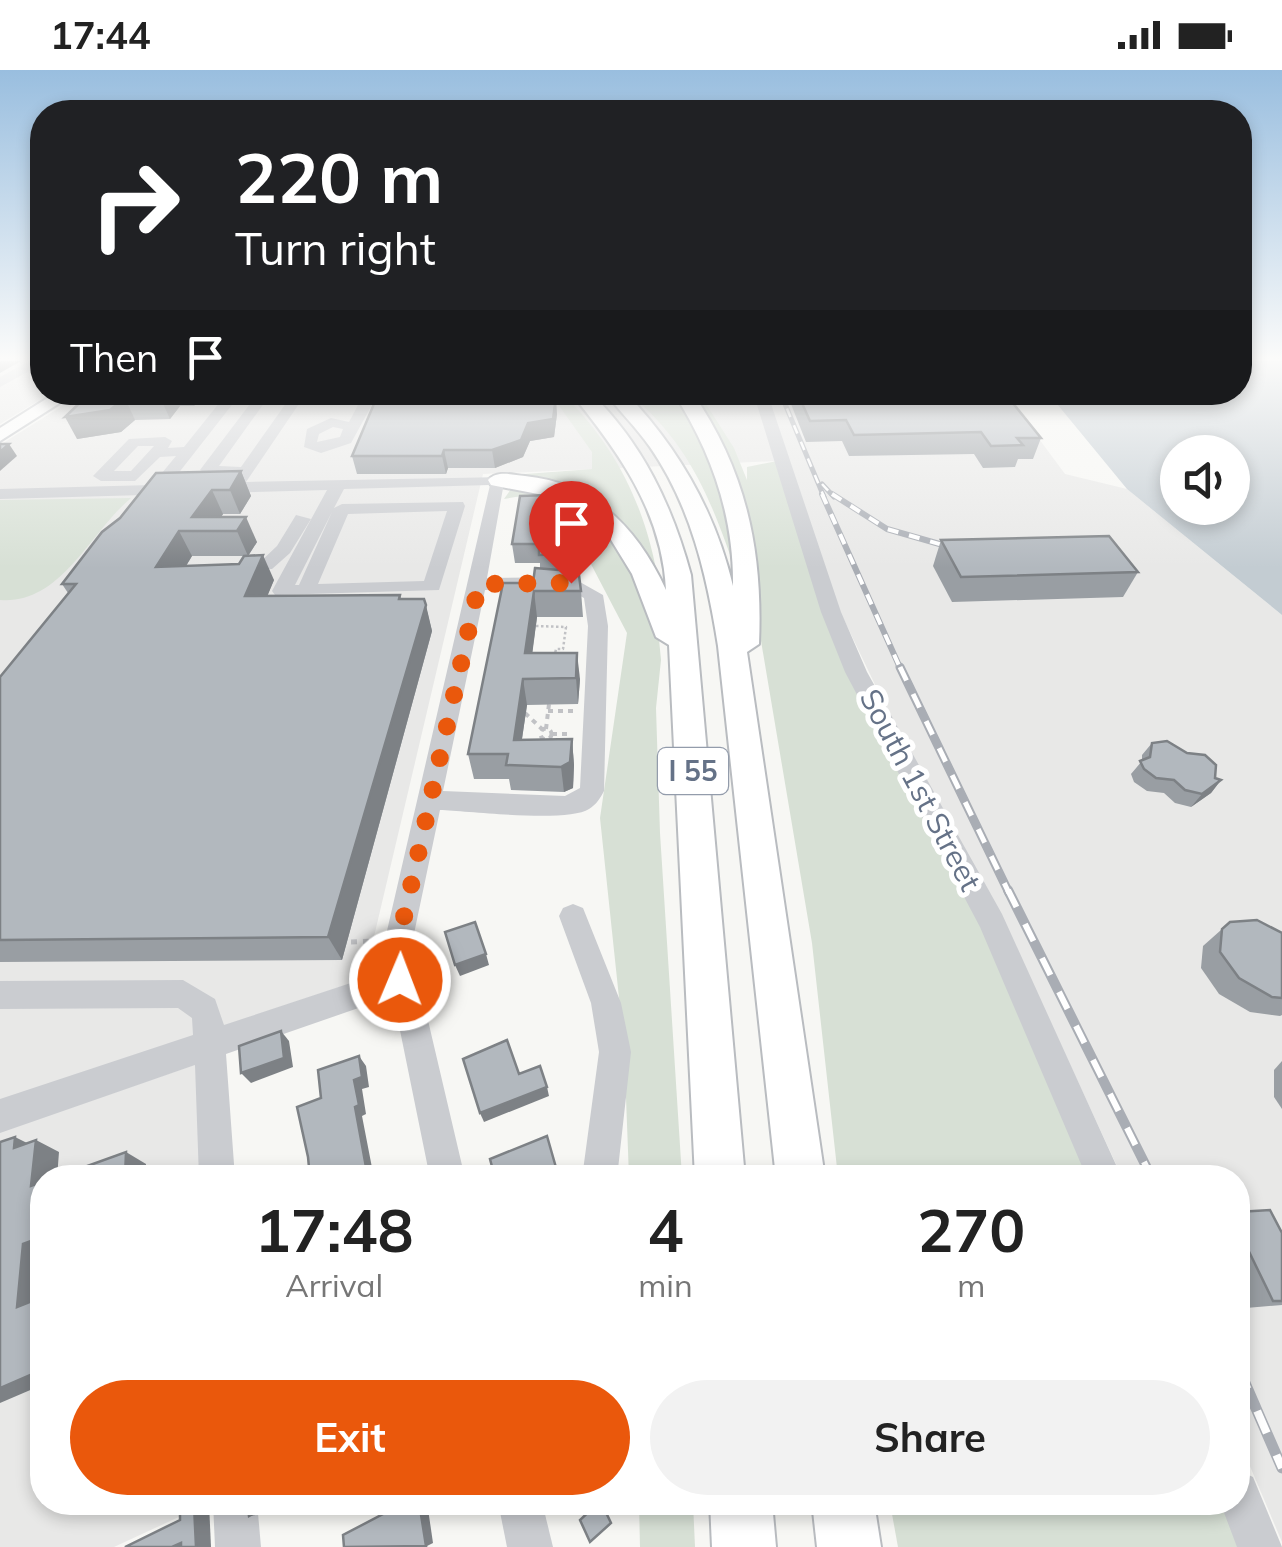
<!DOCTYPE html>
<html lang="en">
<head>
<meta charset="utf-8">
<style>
	body { margin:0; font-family:Mulish,sans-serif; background:#f2f2f2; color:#222; height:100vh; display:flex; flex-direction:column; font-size:38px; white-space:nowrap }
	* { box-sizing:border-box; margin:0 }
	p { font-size:32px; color:#767676 }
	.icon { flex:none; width:55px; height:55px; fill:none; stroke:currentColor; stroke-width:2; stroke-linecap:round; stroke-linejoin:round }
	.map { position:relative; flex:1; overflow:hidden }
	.details { position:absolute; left:30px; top:1095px; width:1220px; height:350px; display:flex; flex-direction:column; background:#fff; border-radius:40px; box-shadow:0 5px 15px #0003 }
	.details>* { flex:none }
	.top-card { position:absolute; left:30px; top:30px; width:1222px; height:305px; border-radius:40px; box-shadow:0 5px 15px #0003; background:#202124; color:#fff; overflow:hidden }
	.controls { position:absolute; left:1160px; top:365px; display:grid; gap:20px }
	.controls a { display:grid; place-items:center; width:90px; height:90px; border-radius:50%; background:#fff; box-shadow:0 5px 15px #0003; font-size:50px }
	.pin { position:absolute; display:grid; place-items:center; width:85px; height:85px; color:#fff; margin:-102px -42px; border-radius:50% 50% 50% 0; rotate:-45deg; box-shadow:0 0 10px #0007 }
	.pin .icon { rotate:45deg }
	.me { position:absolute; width:110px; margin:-55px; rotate:1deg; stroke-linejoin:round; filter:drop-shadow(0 0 8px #0008) }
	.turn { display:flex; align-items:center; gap:35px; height:210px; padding:0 40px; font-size:45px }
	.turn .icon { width:130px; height:130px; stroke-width:2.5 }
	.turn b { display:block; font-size:70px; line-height:85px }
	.then { display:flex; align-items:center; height:95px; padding:0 40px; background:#0003; gap:20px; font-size:38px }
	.eta { display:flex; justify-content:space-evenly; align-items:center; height:170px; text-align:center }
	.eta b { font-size:60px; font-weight:700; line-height:70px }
	.action { display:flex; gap:20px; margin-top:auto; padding:20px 40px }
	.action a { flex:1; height:115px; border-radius:60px; background:#ea580c; color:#fff; font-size:40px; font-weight:700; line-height:115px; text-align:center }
	.action a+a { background:#f2f2f2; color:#222 }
	.status { display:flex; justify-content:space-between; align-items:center; height:70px; padding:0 50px; background:#fff; direction:ltr }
	.status svg { height:28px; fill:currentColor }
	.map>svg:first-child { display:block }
</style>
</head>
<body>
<div class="status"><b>17:44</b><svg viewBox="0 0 49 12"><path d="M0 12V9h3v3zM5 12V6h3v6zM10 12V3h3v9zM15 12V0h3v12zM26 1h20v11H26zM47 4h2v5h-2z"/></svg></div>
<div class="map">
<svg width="1282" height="1477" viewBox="0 0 1282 1477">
	<rect width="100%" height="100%" fill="#f7f7f4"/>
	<g fill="#e8e8e7">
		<polygon points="0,291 42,291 42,322 51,323 0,354"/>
		<polygon points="83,323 1005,323 1065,404 1127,419 1282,545 1282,1472 1238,1368 1238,1108 1122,1107 1000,843 901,669 836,533 777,391 483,404 364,909 0,1030 0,375"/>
		<polygon points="203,992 209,1107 42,1108 42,1432 209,1433 114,1477 0,1477 0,1062"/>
	</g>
	<g fill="#d7e0d5">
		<path d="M550,323H562C617,377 647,439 659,516L611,448L512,405L592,399V382Z"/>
		<path d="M629,323H676L721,406L740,513C713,436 694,378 629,323Z"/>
		<polygon points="687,323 699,323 734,378 747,410 747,397 777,391 822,535 983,856 1092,1107 838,1107 812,873 760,565 753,487"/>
		<path d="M541,415L622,472L657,549L661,590L656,638L660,763L682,1107H629L624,975L600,748L627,563L581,475L586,465C558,427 553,420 504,429L511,419Z"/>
		<path d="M131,428C90,462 61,535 0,530V430Z"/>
		<polygon points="639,1433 693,1433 695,1477 640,1477"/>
		<polygon points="890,1433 1224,1433 1242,1477 898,1477"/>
	</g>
	<path fill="#c3ccd2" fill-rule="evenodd" d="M1240,291H1282V545L1127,419L1048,323L1240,322ZM1178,382H1232V438H1178Z"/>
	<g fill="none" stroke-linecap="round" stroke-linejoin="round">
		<defs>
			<polygon id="major" points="57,322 77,322 0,371 0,358"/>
			<g id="highway">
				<path d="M570,322H590C643,374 672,435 691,505L745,1108H695L669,575L656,567L632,504L605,460L559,428L491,415L488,410C498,400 511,405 525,406C595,413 638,459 666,520C662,441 618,381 570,322Z"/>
				<path d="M605,322H625C678,377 715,441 733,516C734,445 711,381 673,322H692C746,400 763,480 759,574L747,582L825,1108H776L718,576C707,506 691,436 650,377C636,357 619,341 605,322Z"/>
				<polygon points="710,1432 772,1432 776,1477 712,1477"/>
				<polygon points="812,1432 874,1432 881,1477 817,1477"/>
			</g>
		</defs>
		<use href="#major" stroke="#babdc2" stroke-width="4"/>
		<use href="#highway" stroke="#b9bcc0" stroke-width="4"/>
		<polyline stroke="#c1c2c5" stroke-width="2.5" stroke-dasharray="2.5 2.5" stroke-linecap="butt" points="536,556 566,557 563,579 556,579 555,584"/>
		<g stroke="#c1c2c5" stroke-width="4" stroke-dasharray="5 5" stroke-linecap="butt">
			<polyline points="548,641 573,641"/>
			<polyline points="525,643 543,660"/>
			<circle cx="546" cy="664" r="5.5"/>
			<polyline points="546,659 549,634"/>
			<polyline points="552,664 572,664"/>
		</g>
		<polyline stroke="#c1c2c5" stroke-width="5" stroke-dasharray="6 6" stroke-linecap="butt" points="351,872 377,871"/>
		<g fill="#caccd0" fill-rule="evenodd">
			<polygon points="29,291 42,294 0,317 0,307"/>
			<path d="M228,322H242L170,414L181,416V422L162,424L151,432L145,431L144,425L0,429V419L152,415L176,386L160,387L135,411H101L93,406L129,369L165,367L172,371L168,378L184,377ZM138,376H154L131,401H114Z"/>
			<path d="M259,322H272L219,396L241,397L294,322H307L246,412L505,407L487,508L571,507L603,525L608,556L604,721C601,727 596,735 589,739C568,753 469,741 440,740L411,878L465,1108H430L393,926L226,984L235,1108H199L195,995L0,1063V1029L193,965L192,948L178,938L0,939V911L183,910L215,929L224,955L387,901L383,878L490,415L344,419L334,438L342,434L463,432L465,436L439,520L275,525L272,521L327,420L215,423L209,421V415L230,413L234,406L208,405L200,400ZM447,441L424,511L318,514L348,444ZM332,442L299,515H295ZM567,519L584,528L588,556L580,718L565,726L443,721L485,520Z"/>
			<path d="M365,322H379L351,373L321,383L304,377L307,359L331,348L349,352ZM333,357L343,359L340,367L317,372L319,364Z"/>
			<polygon points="753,322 767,322 841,542 867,602 1002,844 1122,1108 1087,1108 980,857 845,602 821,542"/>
			<polygon points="296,445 311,449 290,483 272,499 260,499 257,495 277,476"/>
			<polygon points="573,834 583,838 621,933 631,982 617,1108 582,1108 599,982 591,933 559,846 563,838"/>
			<polygon points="1238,1400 1253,1407 1282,1477 1237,1477 1220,1432 1238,1432"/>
			<polygon points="213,1432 257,1432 261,1477 215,1477"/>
			<polygon points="498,1432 542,1432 553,1477 507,1477"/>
		</g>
		<use href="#major" fill="#fff" fill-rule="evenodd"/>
		<use href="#highway" fill="#fff" fill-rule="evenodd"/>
		<defs>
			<g id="rail-far4">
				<polyline points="780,322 824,427"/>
				<polyline points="822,414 834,427"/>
			</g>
			<g id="rail-far3">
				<polyline points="822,424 901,600"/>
				<polyline points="832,424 887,459 964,481"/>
			</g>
			<polyline id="rail-far2" points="900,597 1009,823"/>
			<polyline id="rail-far1" points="1008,820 1152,1108"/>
			<polyline id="rail" points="1238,1297 1282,1398"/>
		</defs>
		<use href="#rail-far4" stroke="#a9adb4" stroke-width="5"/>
		<use href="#rail-far3" stroke="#a9adb4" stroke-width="6"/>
		<use href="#rail-far2" stroke="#a9adb4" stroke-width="9"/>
		<use href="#rail-far1" stroke="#a9adb4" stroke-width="10"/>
		<use href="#rail" stroke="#a9adb4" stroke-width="11"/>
		<use href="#rail-far4" stroke="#fff" stroke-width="2.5" stroke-dasharray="9" stroke-linecap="butt"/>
		<use href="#rail-far3" stroke="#fff" stroke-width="4" stroke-dasharray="11" stroke-linecap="butt"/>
		<use href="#rail-far2" stroke="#fff" stroke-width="5" stroke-dasharray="15" stroke-linecap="butt"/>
		<use href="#rail-far1" stroke="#fff" stroke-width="6" stroke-dasharray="19" stroke-linecap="butt"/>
		<use href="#rail" stroke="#fff" stroke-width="8" stroke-dasharray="24" stroke-linecap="butt"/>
	</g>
	<g fill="#999ea3" fill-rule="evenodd">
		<polygon points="28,291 42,291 42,303 34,303"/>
		<polygon points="91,322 204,322 194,336 180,336 170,349 135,350 121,362 77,369"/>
		<polygon points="379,322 536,322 535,325 557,344 554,367 530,371 523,387 495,398 448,398 446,404 357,404 352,386"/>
		<polygon points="789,322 889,322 889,325 1004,322 1041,368 1033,389 1018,389 1015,397 983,398 974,384 849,386 842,371 806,372 789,329"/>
		<path d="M241,401L251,426L240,444H223L221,447L257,472L248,486L274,510L267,526L400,525L401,529H424L432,561L342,890L0,892V607L68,523L62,514ZM192,486H244L239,494L186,496Z"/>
		<polygon points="549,425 551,444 548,465 564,484 563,500 581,521 583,547 537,547 532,583 580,609 578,634 527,635 522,669 572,669 574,695 573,718 564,722 511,720 509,709 474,709 468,684 533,513 540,498 540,493 515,493 512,474"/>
		<polygon points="941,470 1138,502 1123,527 952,532 933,496"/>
		<polygon points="1152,673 1215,708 1221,710 1211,723 1191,737 1175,733 1164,723 1147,721 1134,712 1131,704 1142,691 1142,685"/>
		<polygon points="1230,852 1282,863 1282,945 1280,946 1250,942 1219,924 1201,898 1203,876"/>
		<polygon points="1282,991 1282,1039 1274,1027 1274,1000"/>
		<polygon points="1238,1142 1282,1163 1282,1235 1246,1238 1238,1221"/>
	</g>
	<g fill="#7d8185">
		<polygon points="0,291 21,291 0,303"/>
		<polygon points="164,322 174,322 180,336 170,349 160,327"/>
		<polygon points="188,322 204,322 194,336"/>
		<polygon points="556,327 557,344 554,367 530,371 523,387 495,398 492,380 528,353"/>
		<polygon points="125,328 135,350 121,362 77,369 65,347"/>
		<polygon points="9,374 17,386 0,401 0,382"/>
		<polygon points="444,380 448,398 446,404 442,386"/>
		<polygon points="241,401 251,426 240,444 230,420"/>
		<polygon points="212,420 223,444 212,461 192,447"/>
		<polygon points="549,425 551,444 546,484 544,465"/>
		<polygon points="246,447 257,472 248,486 237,461"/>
		<polygon points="179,461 192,486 170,522 156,497"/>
		<polygon points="562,465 564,484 562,503 561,484"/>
		<polygon points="263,485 274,510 257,551 245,526"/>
		<polygon points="534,521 537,547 529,609 525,583"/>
		<polygon points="426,535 432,561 342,890 328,867"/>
		<polygon points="577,583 580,609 578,634 576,608"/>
		<polygon points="523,609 527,635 518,695 514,670"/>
		<polygon points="572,669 574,695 573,718 564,722 561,697"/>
		<polygon points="1221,710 1211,723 1191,737 1202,724"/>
		<polygon points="486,884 489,895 460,906 455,895"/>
		<polygon points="281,961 289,971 293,997 251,1013 241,1003"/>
		<polygon points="359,986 366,996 369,1017 362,1019 366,1044 362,1046 374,1108 368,1108 355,1037 354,1010"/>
		<polygon points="547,1017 549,1026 484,1052 480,1043"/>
		<polygon points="15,1067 35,1077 36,1070 59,1082 57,1108 42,1108 42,1121 31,1116 14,1078"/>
		<polygon points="126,1082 146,1094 146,1108 125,1108"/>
		<polygon points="557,1101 559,1108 542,1108"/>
		<polygon points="42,1167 42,1243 17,1237 23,1174"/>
		<polygon points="42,1300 42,1315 0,1333 0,1318"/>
		<polygon points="274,1432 283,1432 262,1444 249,1446"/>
		<polygon points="419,1432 427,1432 433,1473 425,1477"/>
		<polygon points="209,1433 211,1477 172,1477 194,1435"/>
	</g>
	<g fill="#b2b8be" stroke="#7d8185" stroke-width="2.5">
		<polygon points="91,322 164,322 160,327 125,328 110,340 65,347"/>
		<polygon points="379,322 531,322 531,324 556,327 553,349 528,353 521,370 492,380 444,380 442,386 352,386"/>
		<polygon points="797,322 889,322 889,325 1004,322 1041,368 1017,368 1023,375 991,376 981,362 854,365 846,350 810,351"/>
		<polygon points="0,374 9,374 0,382"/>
		<polygon points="241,401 230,420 212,420 192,447 246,447 237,461 179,461 156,497 239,494 244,486 263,485 245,526 400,525 399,529 424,529 426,535 328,867 0,870 0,607 76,514 62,514 102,462 120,448 156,403"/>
		<polygon points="549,425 544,465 562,465 561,484 539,485 539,474 512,474 520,426"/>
		<polygon points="1109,466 1138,502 961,507 941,470"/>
		<polygon points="535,498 571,501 579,505 581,521 534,521 525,583 577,583 576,608 523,609 514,670 572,669 570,692 561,697 506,695 508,684 468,684 503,513 533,513"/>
		<polygon points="1167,671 1187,683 1205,685 1216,695 1215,708 1221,710 1202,724 1185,720 1174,710 1156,708 1144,699 1140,691 1150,687 1152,673"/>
		<polygon points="1257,850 1282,863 1282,928 1272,927 1239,908 1220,882 1222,859 1230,852"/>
		<polygon points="475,852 486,884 455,895 445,862"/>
		<polygon points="281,961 284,988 241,1003 239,976"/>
		<polygon points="507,970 519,1004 540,996 547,1017 480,1043 463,989"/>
		<polygon points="359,986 362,1007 354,1010 359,1035 355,1037 368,1108 310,1108 308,1087 297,1037 321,1028 318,1000"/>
		<polygon points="547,1066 557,1101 542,1108 495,1108 490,1089"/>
		<polygon points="15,1067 14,1078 36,1070 31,1116 42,1112 42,1167 23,1174 17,1237 42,1227 42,1300 0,1318 0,1072"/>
		<polygon points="126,1082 125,1108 54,1108"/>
		<polygon points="1270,1140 1282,1163 1282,1231 1273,1231 1238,1159 1238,1142"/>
		<polygon points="247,1432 274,1432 249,1446"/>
		<polygon points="406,1432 419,1432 426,1476 344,1477 343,1465"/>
		<polygon points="599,1432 601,1432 611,1453 590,1472 580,1450"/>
		<polygon points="194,1435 196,1477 181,1477 181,1473 172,1477 125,1477 180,1450 180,1443"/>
	</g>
	<linearGradient id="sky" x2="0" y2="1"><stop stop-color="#99bedf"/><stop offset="0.58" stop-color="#fbfbfa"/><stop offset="1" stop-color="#fbfbfa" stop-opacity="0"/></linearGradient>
	<rect width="1282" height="498" fill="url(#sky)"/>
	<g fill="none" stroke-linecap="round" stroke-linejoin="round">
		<polyline stroke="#ea580c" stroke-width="18" stroke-dasharray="0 32.4" points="400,910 397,878 479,514 571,513"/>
	</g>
	<g text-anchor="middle" stroke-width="10" stroke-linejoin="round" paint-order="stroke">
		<rect fill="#fff" stroke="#939cab" stroke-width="2.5" x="658" y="678" width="70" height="46" rx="8"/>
		<g font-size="28" font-weight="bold" fill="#657287">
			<text x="693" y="711">I 55</text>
		</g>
		<g font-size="30" fill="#657287" stroke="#fff">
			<text transform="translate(920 720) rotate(62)" y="10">South 1st Street</text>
		</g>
	</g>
</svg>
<div class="controls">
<a><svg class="icon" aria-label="sound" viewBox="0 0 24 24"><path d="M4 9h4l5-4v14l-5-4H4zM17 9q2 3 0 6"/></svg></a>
</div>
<div class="pin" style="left:571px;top:513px;background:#d93025"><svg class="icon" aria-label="arrive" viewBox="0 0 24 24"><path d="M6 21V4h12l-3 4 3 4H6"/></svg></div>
<svg class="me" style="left:400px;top:910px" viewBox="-20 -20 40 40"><circle r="17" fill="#ea580c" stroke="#fff" stroke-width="3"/><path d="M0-11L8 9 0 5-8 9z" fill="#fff"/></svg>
<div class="top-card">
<div class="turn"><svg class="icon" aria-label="right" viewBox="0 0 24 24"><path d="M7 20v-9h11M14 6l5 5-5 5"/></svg><div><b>220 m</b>Turn right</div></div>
<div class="then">Then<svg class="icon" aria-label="arrive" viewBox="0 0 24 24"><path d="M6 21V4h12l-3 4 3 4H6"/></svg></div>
</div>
<section class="details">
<div class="eta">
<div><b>17:48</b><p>Arrival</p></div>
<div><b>4</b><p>min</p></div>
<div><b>270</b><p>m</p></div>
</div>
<div class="action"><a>Exit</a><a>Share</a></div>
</section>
</div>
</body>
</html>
